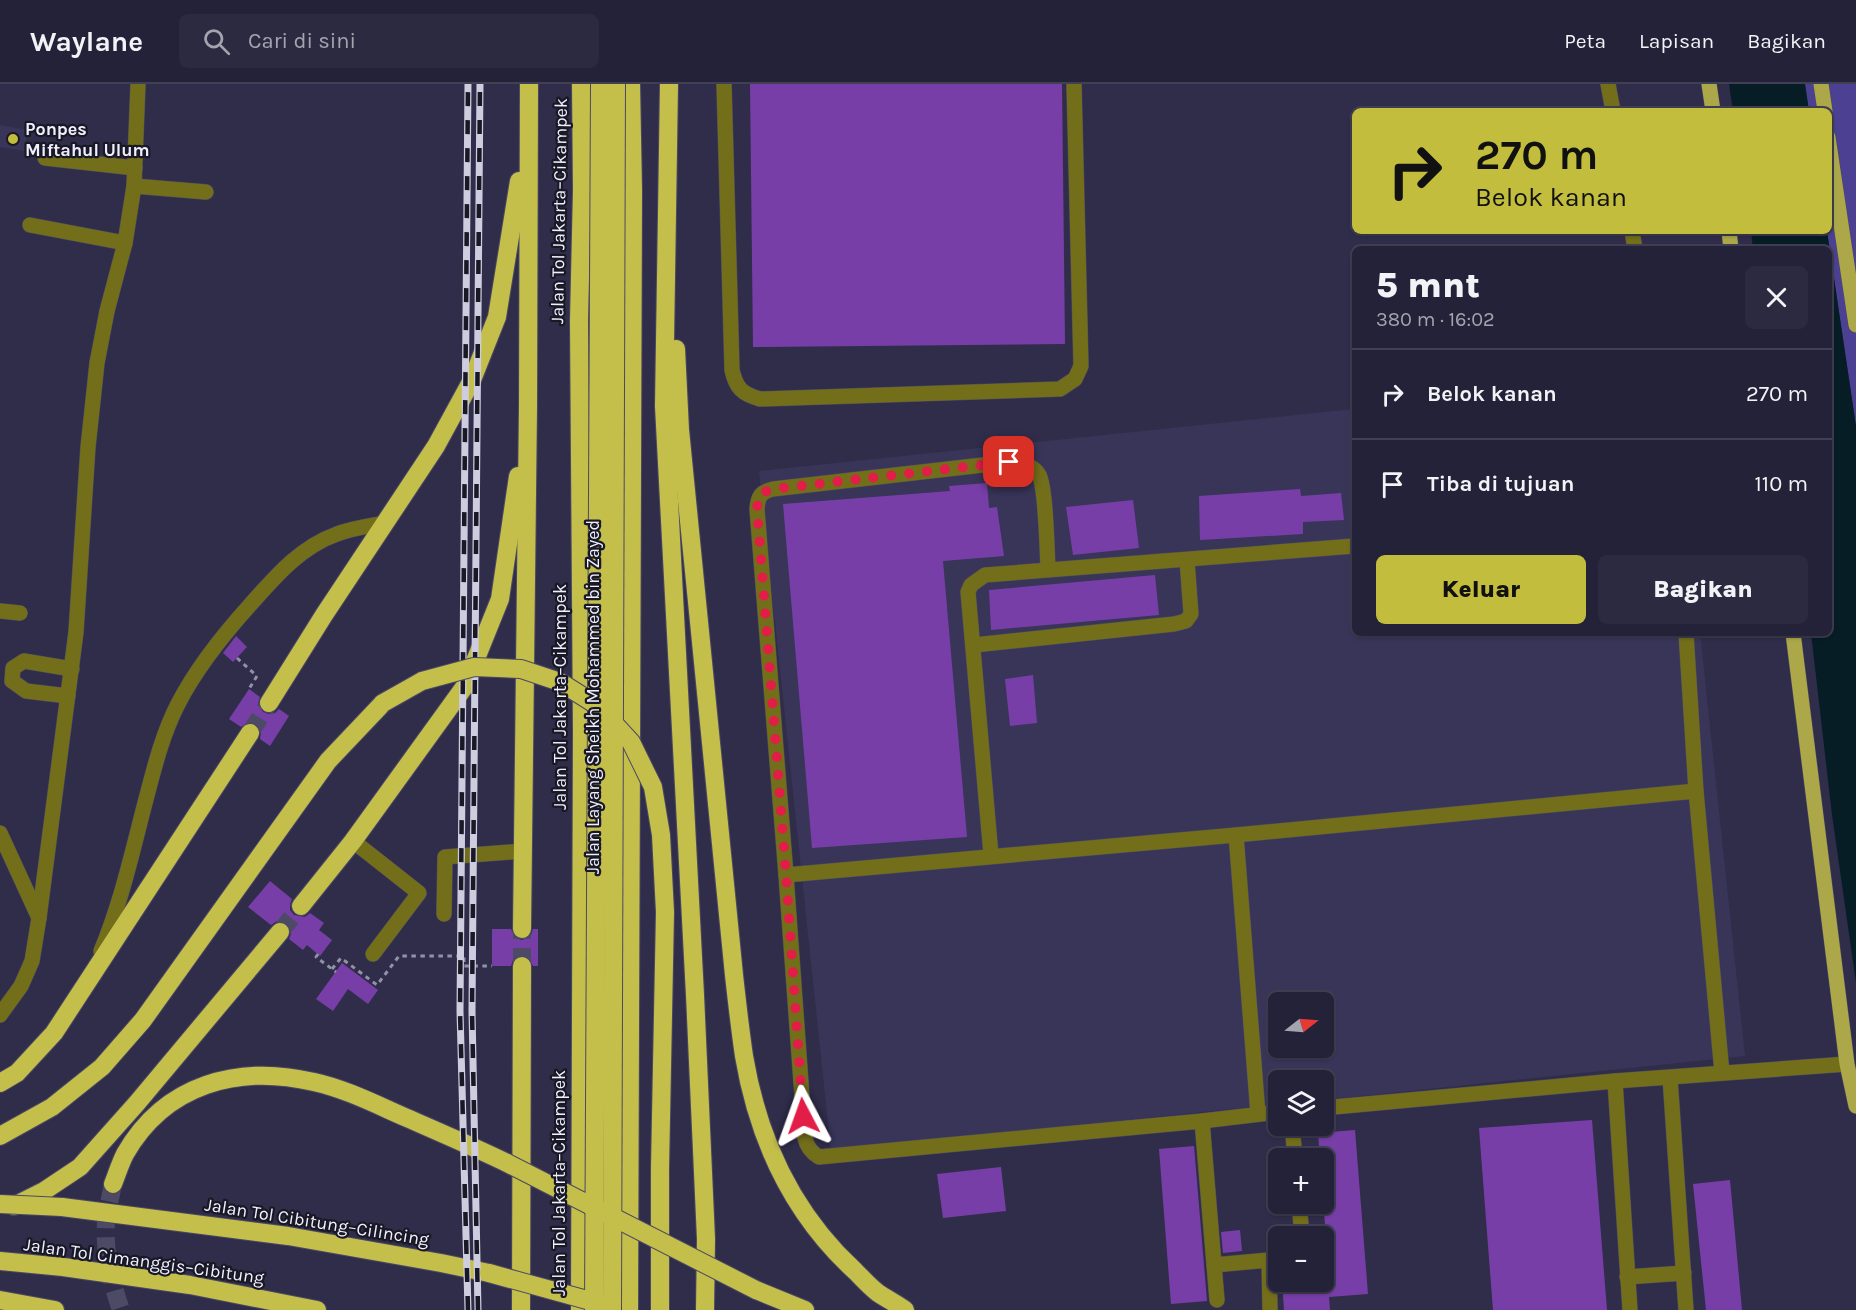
<!DOCTYPE html>
<html lang="id">
<head>
<meta charset="utf-8">
<style>
	body { margin:0; font-family:Karla,sans-serif; background:#2c2a40; color:#f1f3f6; height:100vh; display:flex; flex-direction:column; font-size:22px; white-space:nowrap }
	* { box-sizing:border-box; margin:0 }
	p { font-size:20px; color:#a3a4ae }
	.icon { flex:none; width:33px; height:33px; fill:none; stroke:currentColor; stroke-width:2; stroke-linecap:round; stroke-linejoin:round }
	.map { position:relative; flex:1; overflow:hidden }
	.drawer { position:absolute; left:1352px; top:162px; width:480px; height:390px; display:flex; flex-direction:column; background:#242238; border-radius:9px; box-shadow:0 2px 4px #0004,0 0 0 2px #413f53 }
	.drawer>* { flex:none }
	.hud { position:absolute; left:1352px; top:24px; width:480px; height:126px; border-radius:9px; box-shadow:0 2px 4px #0004,0 0 0 2px #413f53; background:#c3bd3e; color:#111; overflow:hidden }
	.needle { width:39px; rotate:73deg }
	.tools { position:absolute; left:1268px; top:908px; display:grid; gap:12px }
	.tools a { display:grid; place-items:center; width:66px; height:66px; border-radius:9px; background:#242238; box-shadow:0 2px 4px #0004,0 0 0 2px #413f53; font-size:30px }
	.pin { position:absolute; display:grid; place-items:center; width:51px; height:51px; color:#fff; margin:-26px; border-radius:12px; box-shadow:0 3px 9px #0006 }
	.me { position:absolute; width:66px; margin:-33px; rotate:356deg; stroke-linejoin:round; filter:drop-shadow(0 0 4px #0008) }
	.turn { display:flex; align-items:center; gap:21px; height:126px; padding:0 24px; font-size:27px }
	.turn .icon { width:78px; height:78px; stroke-width:2.5 }
	.turn b { display:block; font-size:42px; line-height:51px }
	.round { display:grid; place-items:center; flex:none; width:63px; height:63px; border-radius:9px; background:#2c2a40 }
	.headline { display:flex; align-items:center; justify-content:space-between; height:102px; padding:0 24px }
	h1 { font-size:36px; font-weight:800; line-height:45px }
	.cta { display:flex; gap:12px; margin-top:auto; padding:12px 24px }
	.cta a { flex:1; height:69px; border-radius:9px; background:#c3bd3e; color:#111; font-size:24px; font-weight:800; line-height:69px; text-align:center }
	.cta a+a { background:#2c2a40; color:#f1f3f6 }
	ul { padding:0; list-style:none }
	li { display:flex; align-items:center; gap:18px; height:90px; padding:0 24px; border-top:2px solid #413f53 }
	li div { flex:1 }
	li b { display:block; font-size:22px }
	li em { font-style:normal }
	header { display:flex; align-items:center; gap:36px; box-sizing:border-box; height:84px; padding:0 30px; background:#242238; border-bottom:2px solid #413f53 }
	header strong { font-size:28px }
	nav { display:flex; gap:33px; margin-inline-start:auto; font-size:21px }
	.search { width:420px; height:54px; background:#2c2a40; display:flex; align-items:center; gap:15px; box-sizing:border-box; padding:0 21px; border-radius:9px; color:#a3a4ae; font-size:22px }
	.map>svg:first-child { display:block }
</style>
</head>
<body>
<header>
<strong>Waylane</strong>
<div class="search"><svg class="icon" aria-label="search" viewBox="0 0 24 24"><circle cx="10" cy="10" r="6"/><path d="M15 15l6 6"/></svg>Cari di sini</div>
<nav><a>Peta</a><a>Lapisan</a><a>Bagikan</a></nav>
</header>
<div class="map">
<svg width="1856" height="1226" viewBox="0 0 1856 1226">
	<rect width="100%" height="100%" fill="#302d4b"/>
	<g fill="#383559" fill-rule="evenodd">
		<polygon points="0,41 27,46 25,67 0,63"/>
		<path d="M1354,325V549H1700L1745,972L1323,1016V996H1278V1020L831,1067L759,387ZM1278,918H1323V963H1278Z"/>
	</g>
	<polygon fill="#4c4092" points="1805,0 1856,0 1856,342 1827,147 1828,147 1828,27 1809,27"/>
	<g fill="#061d26">
		<polygon points="1729,0 1805,0 1809,27 1733,27"/>
		<polygon points="1751,147 1827,147 1856,342 1856,899 1832,731 1811,549 1828,549 1828,165 1753,165"/>
	</g>
	<g fill="#783ea8">
		<polygon points="750,0 1062,0 1065,260 753,263"/>
		<polygon points="987,399 989,424 997,423 1004,472 943,477 967,753 812,764 783,420 950,407 949,402"/>
		<polygon points="1300,405 1301,412 1341,409 1344,436 1303,438 1303,450 1200,456 1199,412"/>
		<polygon points="1133,416 1139,464 1073,471 1066,423"/>
		<polygon points="1155,491 1159,531 991,546 989,506"/>
		<polygon points="236,552 247,563 233,578 223,569"/>
		<polygon points="1033,591 1037,639 1010,642 1005,595"/>
		<polygon points="249,605 260,613 258,619 263,628 269,630 275,629 279,625 289,632 270,662 260,655 261,649 257,640 250,638 241,643 229,635"/>
		<polygon points="270,797 292,815 290,820 290,826 294,831 305,833 310,829 324,839 319,846 332,856 320,872 307,861 303,866 289,855 291,850 291,845 287,839 277,837 271,841 248,823"/>
		<polygon points="492,845 511,845 516,854 522,856 531,851 533,845 538,845 538,882 533,882 528,873 521,871 513,876 511,882 492,882"/>
		<polygon points="342,879 378,906 368,920 348,905 333,927 316,915"/>
		<polygon points="1592,1036 1607,1226 1493,1226 1479,1044"/>
		<polygon points="1355,1046 1368,1210 1329,1213 1330,1226 1284,1226 1282,1197 1323,1197 1323,1178 1328,1178 1323,1116 1323,1074 1320,1074 1318,1049"/>
		<polygon points="1194,1062 1207,1217 1171,1220 1159,1065"/>
		<polygon points="1001,1083 1006,1127 943,1134 937,1090"/>
		<polygon points="1730,1096 1742,1226 1706,1226 1693,1100"/>
		<polygon points="1240,1146 1242,1167 1223,1169 1221,1148"/>
	</g>
	<g fill="none" stroke-linecap="round" stroke-linejoin="round">
		<g stroke="#4d4a66" stroke-width="18" stroke-dasharray="18 9" stroke-linecap="butt">
			<polyline points="250,649 269,619"/>
			<polyline points="280,848 301,822"/>
			<polyline points="522,882 522,845"/>
			<path d="M113,1100C111,1112 107,1125 106,1138C104,1168 111,1197 121,1226"/>
		</g>
		<defs>
			<g id="minor">
				<path d="M724,0L732,286C736,304 742,310 760,315L1060,305L1075,295L1081,282L1074,0"/>
				<polyline points="1608,0 1613,27"/>
				<polyline points="45,74 135,84"/>
				<polyline points="134,102 206,108"/>
				<polyline points="30,141 125,159"/>
				<polyline points="1632,147 1635,165"/>
				<path d="M1048,485C1047,466 1046,404 1039,391C1033,380 1020,380 1009,378L773,405C761,408 758,412 757,425L786,791L805,1054C807,1063 811,1068 819,1073L1202,1037L1278,1028"/>
				<polyline points="0,527 20,529"/>
				<polyline points="1686,549 1696,707 1722,989"/>
				<polyline points="974,561 1174,540 1186,537 1191,530 1187,476"/>
				<polyline points="68,612 26,607 12,597 13,584 24,577 72,585"/>
				<polyline points="0,749 39,834"/>
				<polyline points="1236,751 1258,1030"/>
				<polyline points="353,757 419,809 373,870"/>
				<polyline points="991,771 968,508 971,501 985,491 1354,462"/>
				<polyline points="786,791 1236,751 1696,707"/>
				<polyline points="444,830 445,773 524,767"/>
				<path d="M101,867C121,819 132,769 145,719C154,685 162,651 178,620C197,583 222,552 250,521C275,493 300,463 337,450C352,444 369,442 385,439"/>
				<polyline points="0,931 21,902 32,877 39,834 76,548 88,363 97,279 107,227 125,159 134,102 138,0"/>
				<polyline points="1670,994 1686,1226"/>
				<polyline points="1615,997 1630,1226"/>
				<polyline points="1323,1024 1615,997 1847,980"/>
				<polyline points="1202,1037 1217,1216"/>
				<polyline points="1292,1041 1295,1074"/>
				<polyline points="1299,1119 1302,1152"/>
				<polyline points="1214,1181 1269,1176"/>
				<polyline points="1627,1193 1684,1189"/>
				<polyline points="1270,1226 1269,1176 1278,1175"/>
			</g>
			<g id="major">
				<polyline points="1709,0 1713,27"/>
				<polyline points="1821,0 1825,27"/>
				<polyline points="1828,53 1856,241"/>
				<polyline points="1729,147 1731,165"/>
				<polyline points="1793,549 1847,980 1856,1022"/>
			</g>
			<g id="highway">
				<polyline points="669,0 664,322 695,911 706,1155 705,1226"/>
				<path d="M676,265L680,346L734,891C737,918 740,945 744,972C758,1055 793,1130 855,1187C863,1195 870,1203 878,1209C887,1215 897,1220 905,1226"/>
				<polyline points="269,619 324,531 436,362 472,296 497,233 519,97"/>
				<polyline points="301,822 353,757 465,602 500,515 518,392"/>
				<polyline points="522,845 528,322 529,0"/>
				<polyline points="0,999 17,989 54,949 250,649"/>
				<polyline points="0,1052 52,1023 102,983 143,936 328,677 383,619"/>
				<path d="M113,1100C117,1090 120,1080 125,1070C165,1000 238,980 314,998C346,1005 377,1021 407,1034C441,1049 474,1063 507,1079"/>
				<polyline points="14,1122 44,1107 80,1083 137,1019 280,848"/>
				<polyline points="62,1123 288,1152 441,1179 489,1189"/>
				<polyline points="0,1177 63,1183 190,1201 317,1226"/>
				<polyline points="756,1206 805,1226"/>
				<polyline points="0,1216 55,1226"/>
				<polyline points="521,1226 522,882"/>
				<polyline points="580,1226 582,647 579,237 582,106 581,0"/>
				<polyline points="629,1226 633,106 631,0"/>
				<polyline points="660,1226 660,1085"/>
			</g>
		</defs>
		<use href="#minor" stroke="#4b4864" stroke-width="16"/>
		<use href="#major" stroke="#4b4864" stroke-width="16"/>
		<use href="#highway" stroke="#4b4864" stroke-width="20"/>
		<g stroke="#9291a8" stroke-width="3" stroke-dasharray="4.5 4.5" stroke-linecap="butt">
			<polyline points="237,574 257,592 249,605"/>
			<polyline points="318,870 316,873 336,888"/>
			<polyline points="332,885 341,874 377,901 399,872 464,872 464,882 492,882"/>
		</g>
		<use href="#minor" stroke="#726e1a" stroke-width="15"/>
		<use href="#major" stroke="#aca84a" stroke-width="15"/>
		<use href="#highway" stroke="#c4bf4b" stroke-width="18"/>
		<defs>
			<g id="rail">
				<polyline points="468,1226 460,927 468,0"/>
				<polyline points="478,1226 472,927 480,0"/>
			</g>
		</defs>
		<use href="#rail" stroke="#cecde0" stroke-width="7"/>
		<use href="#rail" stroke="#191825" stroke-width="4.5" stroke-dasharray="14" stroke-linecap="butt"/>
		<defs>
			<g id="highway-bridge">
				<polyline points="383,619 422,597 474,583 521,585 560,598 598,622 631,658 653,703 661,751 665,828 660,1085"/>
				<polyline points="507,1079 756,1206"/>
				<polyline points="0,1120 62,1123"/>
				<polyline points="489,1189 605,1221"/>
				<polyline points="594,1226 600,0"/>
				<polyline points="612,1226 616,0"/>
			</g>
		</defs>
		<use href="#highway-bridge" stroke="#4b4864" stroke-width="20" stroke-linecap="butt"/>
		<use href="#highway-bridge" stroke="#c4bf4b" stroke-width="18"/>
	</g>
	<g fill="none" stroke-linecap="round" stroke-linejoin="round">
		<path stroke="#e11d48" stroke-width="10" stroke-dasharray="0 18" d="M803,1032L786,790L757,425C758,412 761,408 773,405L1009,378"/>
	</g>
	<circle fill="#c3bd3e" stroke="#191825" stroke-width="2" cx="13" cy="55" r="6"/>
	<g text-anchor="middle" stroke-width="4.5" stroke-linejoin="round" paint-order="stroke">
		<g font-size="18" font-weight="bold" fill="#efefff" stroke="#191825" text-anchor="start">
			<text x="25" y="51">Ponpes<tspan x="25" dy="21">Miftahul Ulum</tspan></text>
		</g>
		<g font-size="18" fill="#efefff" stroke="#191825">
			<text transform="translate(559 127) rotate(-89)" y="6">Jalan Tol Jakarta–Cikampek</text>
			<text transform="translate(560 613) rotate(-90)" y="6">Jalan Tol Jakarta–Cikampek</text>
			<text transform="translate(593 613) rotate(-90)" y="6">Jalan Layang Sheikh Mohammed bin Zayed</text>
			<text transform="translate(559 1099) rotate(-90)" y="6">Jalan Tol Jakarta–Cikampek</text>
			<text transform="translate(317 1138) rotate(9)" y="6">Jalan Tol Cibitung–Cilincing</text>
			<text transform="translate(144 1177) rotate(8)" y="6">Jalan Tol Cimanggis–Cibitung</text>
		</g>
	</g>
</svg>
<div class="tools">
<a><svg class="needle" viewBox="-14 -14 28 28"><path d="M0-13l5 13h-10z" fill="#e53935"/><path d="M0 13l5-13h-10z" fill="#a3a4ae"/></svg></a>
<a><svg class="icon" aria-label="layers" viewBox="0 0 24 24"><path d="M12 4l9 5-9 5-9-5zM3 14l9 5 9-5"/></svg></a>
<a>+</a>
<a>−</a>
</div>
<div class="pin" style="left:1009px;top:378px;background:#d93025"><svg class="icon" aria-label="arrive" viewBox="0 0 24 24"><path d="M6 21V4h12l-3 4 3 4H6"/></svg></div>
<svg class="me" style="left:803px;top:1032px" viewBox="-20 -20 40 40"><path d="M0-17L14 15 0 8-14 15z" fill="#e11d48" stroke="#fff" stroke-width="4"/></svg>
<div class="hud">
<div class="turn"><svg class="icon" aria-label="right" viewBox="0 0 24 24"><path d="M7 20v-9h11M14 6l5 5-5 5"/></svg><div><b>270 m</b>Belok kanan</div></div>
</div>
<section class="drawer">
<div class="headline"><div><h1>5 mnt</h1><p>380 m · 16:02</p></div><a class="round"><svg class="icon" aria-label="close" viewBox="0 0 24 24"><path d="M6 6l12 12M18 6L6 18"/></svg></a></div>
<ul>
<li><svg class="icon" aria-label="right" viewBox="0 0 24 24"><path d="M7 20v-9h11M14 6l5 5-5 5"/></svg><div><b>Belok kanan</b></div><em>270 m</em></li>
<li><svg class="icon" aria-label="arrive" viewBox="0 0 24 24"><path d="M6 21V4h12l-3 4 3 4H6"/></svg><div><b>Tiba di tujuan</b></div><em>110 m</em></li>
</ul>
<div class="cta"><a>Keluar</a><a>Bagikan</a></div>
</section>
</div>
</body>
</html>
